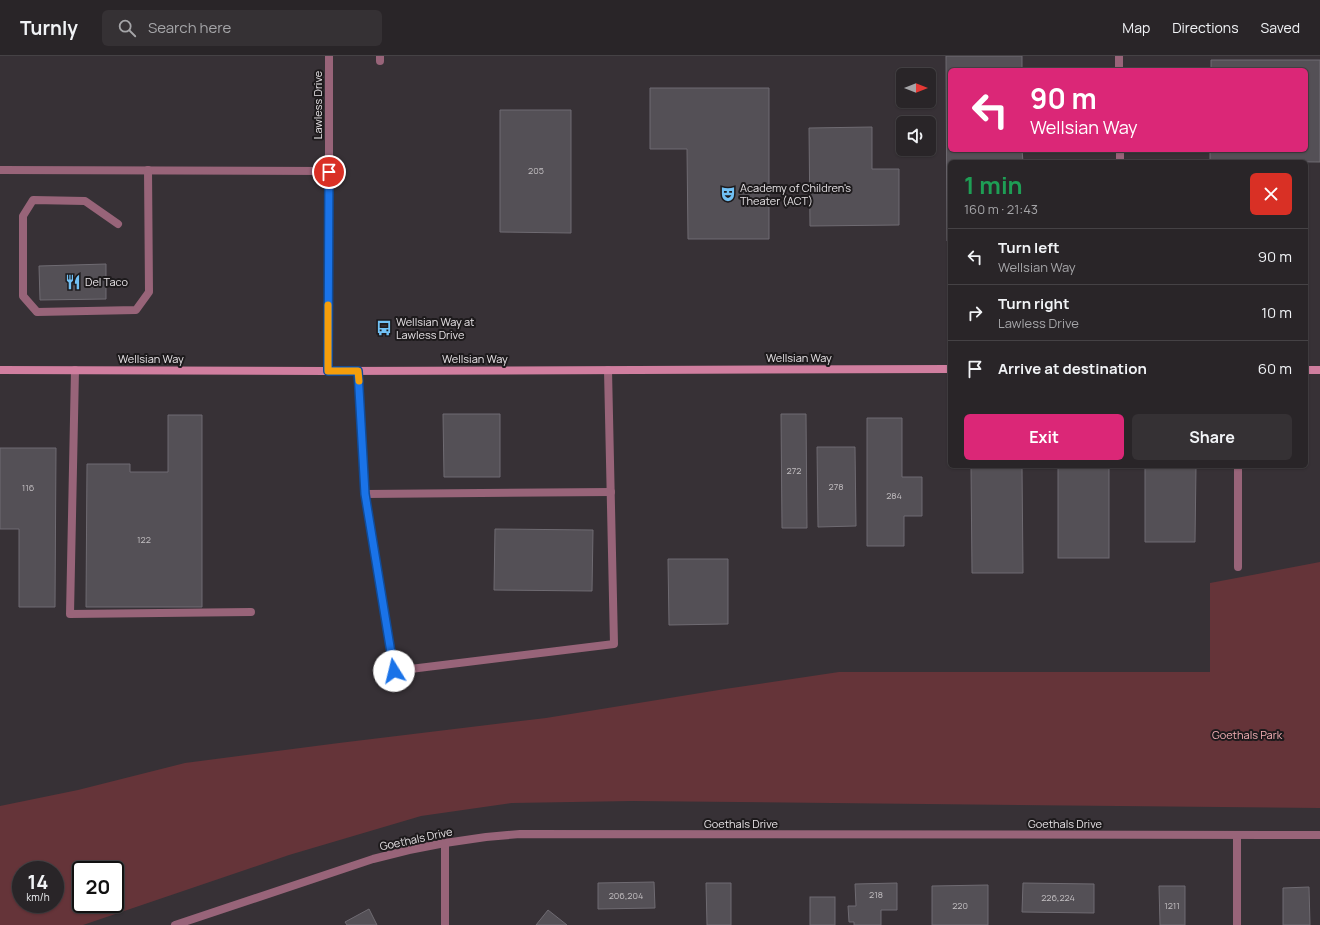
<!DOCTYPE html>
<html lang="en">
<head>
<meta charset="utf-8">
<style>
	body { margin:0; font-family:Manrope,sans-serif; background:#353134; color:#f1f3f6; height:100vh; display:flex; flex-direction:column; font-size:15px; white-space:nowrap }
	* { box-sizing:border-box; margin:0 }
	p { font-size:13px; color:#a5a5a8 }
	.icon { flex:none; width:22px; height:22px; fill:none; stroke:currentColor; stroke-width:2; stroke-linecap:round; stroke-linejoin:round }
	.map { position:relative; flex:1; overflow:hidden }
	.details { position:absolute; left:948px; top:104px; width:360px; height:308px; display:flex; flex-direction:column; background:#292528; border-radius:6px; box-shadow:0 1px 3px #0004,0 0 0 1px #454245 }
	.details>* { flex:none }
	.hud { position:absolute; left:948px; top:12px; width:360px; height:84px; border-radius:6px; box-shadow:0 1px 3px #0004,0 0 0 1px #454245; background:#db2777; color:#fff; overflow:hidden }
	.needle { width:26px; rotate:90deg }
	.controls { position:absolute; left:896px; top:12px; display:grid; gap:8px }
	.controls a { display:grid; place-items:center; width:40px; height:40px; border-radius:6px; background:#292528; box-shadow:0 1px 3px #0004,0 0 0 1px #454245; font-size:20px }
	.speed { position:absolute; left:12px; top:805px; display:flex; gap:8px; font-size:20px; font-weight:700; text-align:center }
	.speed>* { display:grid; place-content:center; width:52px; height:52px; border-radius:50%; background:#292528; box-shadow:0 1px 3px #0004,0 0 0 1px #454245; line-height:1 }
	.speed small { font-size:10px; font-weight:400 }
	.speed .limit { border:2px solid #111; border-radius:6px; background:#fff; color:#111 }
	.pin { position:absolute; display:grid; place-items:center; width:34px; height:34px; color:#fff; margin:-17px; border:2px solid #fff; border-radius:50%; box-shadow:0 1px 4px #0007 }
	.me { position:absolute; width:44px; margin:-22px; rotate:351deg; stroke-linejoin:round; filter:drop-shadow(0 0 3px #0008) }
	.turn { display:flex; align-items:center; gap:14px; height:84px; padding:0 16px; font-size:18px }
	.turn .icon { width:52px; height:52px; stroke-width:2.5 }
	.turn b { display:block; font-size:28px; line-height:34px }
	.round { display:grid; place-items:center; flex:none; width:42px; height:42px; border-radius:6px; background:#353134 }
	.overview { display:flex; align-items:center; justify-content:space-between; height:68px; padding:0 16px }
	h1 { font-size:24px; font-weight:700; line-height:30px; color:#1e9e55 }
	.primary-button { display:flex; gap:8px; margin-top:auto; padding:8px 16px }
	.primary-button a { flex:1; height:46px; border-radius:6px; background:#db2777; color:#fff; font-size:16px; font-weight:700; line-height:46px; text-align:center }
	.primary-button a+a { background:#353134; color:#f1f3f6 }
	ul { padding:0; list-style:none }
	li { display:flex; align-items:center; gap:12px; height:56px; padding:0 16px; border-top:1px solid #454245 }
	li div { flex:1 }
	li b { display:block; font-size:15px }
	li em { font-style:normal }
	header { display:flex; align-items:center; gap:24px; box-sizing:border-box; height:56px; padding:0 20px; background:#292528; border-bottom:1px solid #454245 }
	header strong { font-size:19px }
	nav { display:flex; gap:22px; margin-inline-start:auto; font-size:14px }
	.search { width:280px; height:36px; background:#353134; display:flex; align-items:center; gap:10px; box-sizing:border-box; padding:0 14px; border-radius:6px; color:#a5a5a8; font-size:15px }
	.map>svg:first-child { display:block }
</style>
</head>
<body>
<header>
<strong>Turnly</strong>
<div class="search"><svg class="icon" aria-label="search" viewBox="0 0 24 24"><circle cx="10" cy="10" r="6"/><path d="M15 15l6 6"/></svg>Search here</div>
<nav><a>Map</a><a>Directions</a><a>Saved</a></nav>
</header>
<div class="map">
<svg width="1320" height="869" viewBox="0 0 1320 869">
	<rect width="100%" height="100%" fill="#373136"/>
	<path fill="#653439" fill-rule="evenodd" d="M1320,506V752L632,745L512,747L421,760L289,799L83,869H0V750L78,734L185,707L339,687L546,662L725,633L839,616H1210V527ZM21,814H55V848H21ZM81,814H115V848H81Z"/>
	<g fill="#545056" stroke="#6f6b72">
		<polygon points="946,0 1022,0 1022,14 950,14 950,94 1022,94 1023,106 950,106 950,185 947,185"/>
		<polygon points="1211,4 1320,4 1320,106 1210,105 1210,94 1306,94 1306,14 1211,14"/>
		<polygon points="650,32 769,32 769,183 688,183 687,93 650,93"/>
		<polygon points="500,54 571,54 571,177 500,176"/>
		<polygon points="872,71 872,113 899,113 899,169 810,170 809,72"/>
		<polygon points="106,208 106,243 40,244 39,210"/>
		<polygon points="443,358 500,358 500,421 444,421"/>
		<polygon points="781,358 806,358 807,472 782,472"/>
		<polygon points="168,359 202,359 202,551 86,551 87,408 130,408 130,416 168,416"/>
		<polygon points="867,362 902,362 902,421 922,421 922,460 904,460 904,490 867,490"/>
		<polygon points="817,391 855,391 856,470 818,471"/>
		<polygon points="0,392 56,392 55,551 19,551 19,473 0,473"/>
		<polygon points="971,410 1022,410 1023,517 972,517"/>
		<rect x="1058" y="410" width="51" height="92"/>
		<polygon points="1145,410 1196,410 1195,486 1145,486"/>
		<polygon points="495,473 593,474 592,535 494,534"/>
		<polygon points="668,503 728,503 728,568 669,569"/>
		<polygon points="654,826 655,852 598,853 598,827"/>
		<polygon points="706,827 731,827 731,869 707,869"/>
		<polygon points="897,827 897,854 881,854 881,869 854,869 854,866 849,866 848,850 856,850 855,828"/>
		<polygon points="1023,827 1094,828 1094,857 1022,856"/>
		<polygon points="988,829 988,869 932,869 932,830"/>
		<polygon points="1159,830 1185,830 1185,869 1160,869"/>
		<polygon points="1309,831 1310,869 1283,869 1283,832"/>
		<rect x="810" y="841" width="25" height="28"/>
		<polygon points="369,853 377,869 347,869 345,866"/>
		<polygon points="548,854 567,869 536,869"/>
	</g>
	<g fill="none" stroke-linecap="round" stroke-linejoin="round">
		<g stroke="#986479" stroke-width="8">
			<polyline points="380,0 380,5"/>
			<polyline points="0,114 329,115"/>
			<polyline points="118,168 85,145 33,144 23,160 23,240 37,256 136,254 149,236 148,114"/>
			<polyline points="75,314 70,558 251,556"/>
			<polyline points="358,315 365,438 394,615 614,588 608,314"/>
			<polyline points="365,438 611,436"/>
		</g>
		<g stroke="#986479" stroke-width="8">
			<polyline points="1119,0 1119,14"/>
			<polyline points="1120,94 1120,106"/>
			<polyline points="1238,511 1238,410"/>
			<polyline points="445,869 445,787"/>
		</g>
		<g stroke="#986479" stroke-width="8">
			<polyline points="329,315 329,0"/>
			<polyline points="1237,779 1237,869"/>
			<polyline points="175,869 373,803 409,794 445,787 486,781 520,778 1320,779"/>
		</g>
		<g stroke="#d07e9f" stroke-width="8">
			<polyline points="0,314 329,315 950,313"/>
			<polyline points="1306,314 1320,314"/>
		</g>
	</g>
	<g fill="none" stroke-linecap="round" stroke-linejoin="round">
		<defs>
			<polyline id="route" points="329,116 328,315 358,315 365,438 394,615"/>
		</defs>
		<use href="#route" stroke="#114b97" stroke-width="10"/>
		<use href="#route" stroke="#1a73e8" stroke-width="7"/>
		<polyline stroke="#f59e0b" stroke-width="7" points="328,249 328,315 358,315 359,325"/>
	</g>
	<defs>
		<symbol id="theatre-bare" viewBox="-9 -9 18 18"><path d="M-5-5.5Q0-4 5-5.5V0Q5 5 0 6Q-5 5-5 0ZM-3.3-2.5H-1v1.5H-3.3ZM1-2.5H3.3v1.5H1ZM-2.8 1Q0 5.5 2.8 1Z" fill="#71c1f5" stroke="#1d1a1c" stroke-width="2.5" paint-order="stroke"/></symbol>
		<symbol id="restaurant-bare" viewBox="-9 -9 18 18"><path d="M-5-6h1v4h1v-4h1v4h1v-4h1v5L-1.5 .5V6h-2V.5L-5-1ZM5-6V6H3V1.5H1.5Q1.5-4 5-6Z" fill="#71c1f5" stroke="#1d1a1c" stroke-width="2.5" paint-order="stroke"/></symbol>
		<symbol id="bus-bare" viewBox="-9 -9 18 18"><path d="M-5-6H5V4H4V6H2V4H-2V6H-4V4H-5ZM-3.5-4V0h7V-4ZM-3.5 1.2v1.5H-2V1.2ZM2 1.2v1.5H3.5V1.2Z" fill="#71c1f5" stroke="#1d1a1c" stroke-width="2.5" paint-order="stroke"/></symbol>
	</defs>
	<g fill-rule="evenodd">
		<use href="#theatre-bare" x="717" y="127" width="22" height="22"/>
		<use href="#restaurant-bare" x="62" y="215" width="22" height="22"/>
		<use href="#bus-bare" x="373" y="261" width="22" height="22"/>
	</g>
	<g text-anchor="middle" stroke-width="4" stroke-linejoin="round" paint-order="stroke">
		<g font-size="9" fill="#c2bec1">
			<text x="536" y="118">205</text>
			<text x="794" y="418">272</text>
			<text x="836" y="434">278</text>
			<text x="28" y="435">116</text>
			<text x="894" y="443">284</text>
			<text x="144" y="487">122</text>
			<text x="876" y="842">218</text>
			<text x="626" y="843">206,204</text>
			<text x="1058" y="845">226,224</text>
			<text x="960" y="853">220</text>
			<text x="1172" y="853">1211</text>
		</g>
		<g font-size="11" fill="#e6e2e5" stroke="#1d1a1c">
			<text transform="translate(318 49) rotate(-90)" y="4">Lawless Drive</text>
			<text x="799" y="306">Wellsian Way</text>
			<text x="151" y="307">Wellsian Way</text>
			<text x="475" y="307">Wellsian Way</text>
			<text x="741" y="772">Goethals Drive</text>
			<text x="1065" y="772">Goethals Drive</text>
			<text transform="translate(416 783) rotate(-12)" y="4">Goethals Drive</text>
		</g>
		<g font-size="11" fill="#e6e2e5" stroke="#1d1a1c" text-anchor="start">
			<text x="740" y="136">Academy of Children's<tspan x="740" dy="13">Theater (ACT)</tspan></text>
			<text x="85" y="230">Del Taco</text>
			<text x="396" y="270">Wellsian Way at<tspan x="396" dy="13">Lawless Drive</tspan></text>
		</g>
		<g font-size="11" fill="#f2afb4" stroke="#1d1a1c">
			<text x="1247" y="683">Goethals Park</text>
		</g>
	</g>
</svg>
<div class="controls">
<a><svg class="needle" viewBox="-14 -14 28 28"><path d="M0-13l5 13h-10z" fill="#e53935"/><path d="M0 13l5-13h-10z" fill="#a5a5a8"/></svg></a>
<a><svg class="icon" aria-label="sound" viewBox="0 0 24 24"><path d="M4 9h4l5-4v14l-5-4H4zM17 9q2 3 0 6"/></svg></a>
</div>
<div class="speed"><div>14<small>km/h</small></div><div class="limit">20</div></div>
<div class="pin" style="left:329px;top:116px;background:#d93025"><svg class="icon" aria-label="arrive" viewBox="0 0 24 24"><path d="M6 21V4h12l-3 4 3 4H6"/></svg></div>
<svg class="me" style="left:394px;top:615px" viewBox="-20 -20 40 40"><circle r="19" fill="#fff"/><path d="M0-13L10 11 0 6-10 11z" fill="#1a73e8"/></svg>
<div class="hud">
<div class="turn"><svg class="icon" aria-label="left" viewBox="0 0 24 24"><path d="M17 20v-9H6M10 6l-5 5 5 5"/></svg><div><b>90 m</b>Wellsian Way</div></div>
</div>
<section class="details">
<div class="overview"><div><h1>1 min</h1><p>160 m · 21:43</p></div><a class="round" style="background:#d93025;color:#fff"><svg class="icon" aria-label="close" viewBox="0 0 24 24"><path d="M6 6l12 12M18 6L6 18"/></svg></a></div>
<ul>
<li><svg class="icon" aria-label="left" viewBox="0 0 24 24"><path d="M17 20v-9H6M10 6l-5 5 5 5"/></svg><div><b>Turn left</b><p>Wellsian Way</p></div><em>90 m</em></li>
<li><svg class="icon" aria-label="right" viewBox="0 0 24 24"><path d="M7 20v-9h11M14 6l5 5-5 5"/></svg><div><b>Turn right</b><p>Lawless Drive</p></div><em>10 m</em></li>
<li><svg class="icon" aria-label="arrive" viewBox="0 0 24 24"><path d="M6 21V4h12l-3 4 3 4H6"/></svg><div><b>Arrive at destination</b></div><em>60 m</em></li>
</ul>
<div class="primary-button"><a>Exit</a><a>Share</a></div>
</section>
</div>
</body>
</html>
